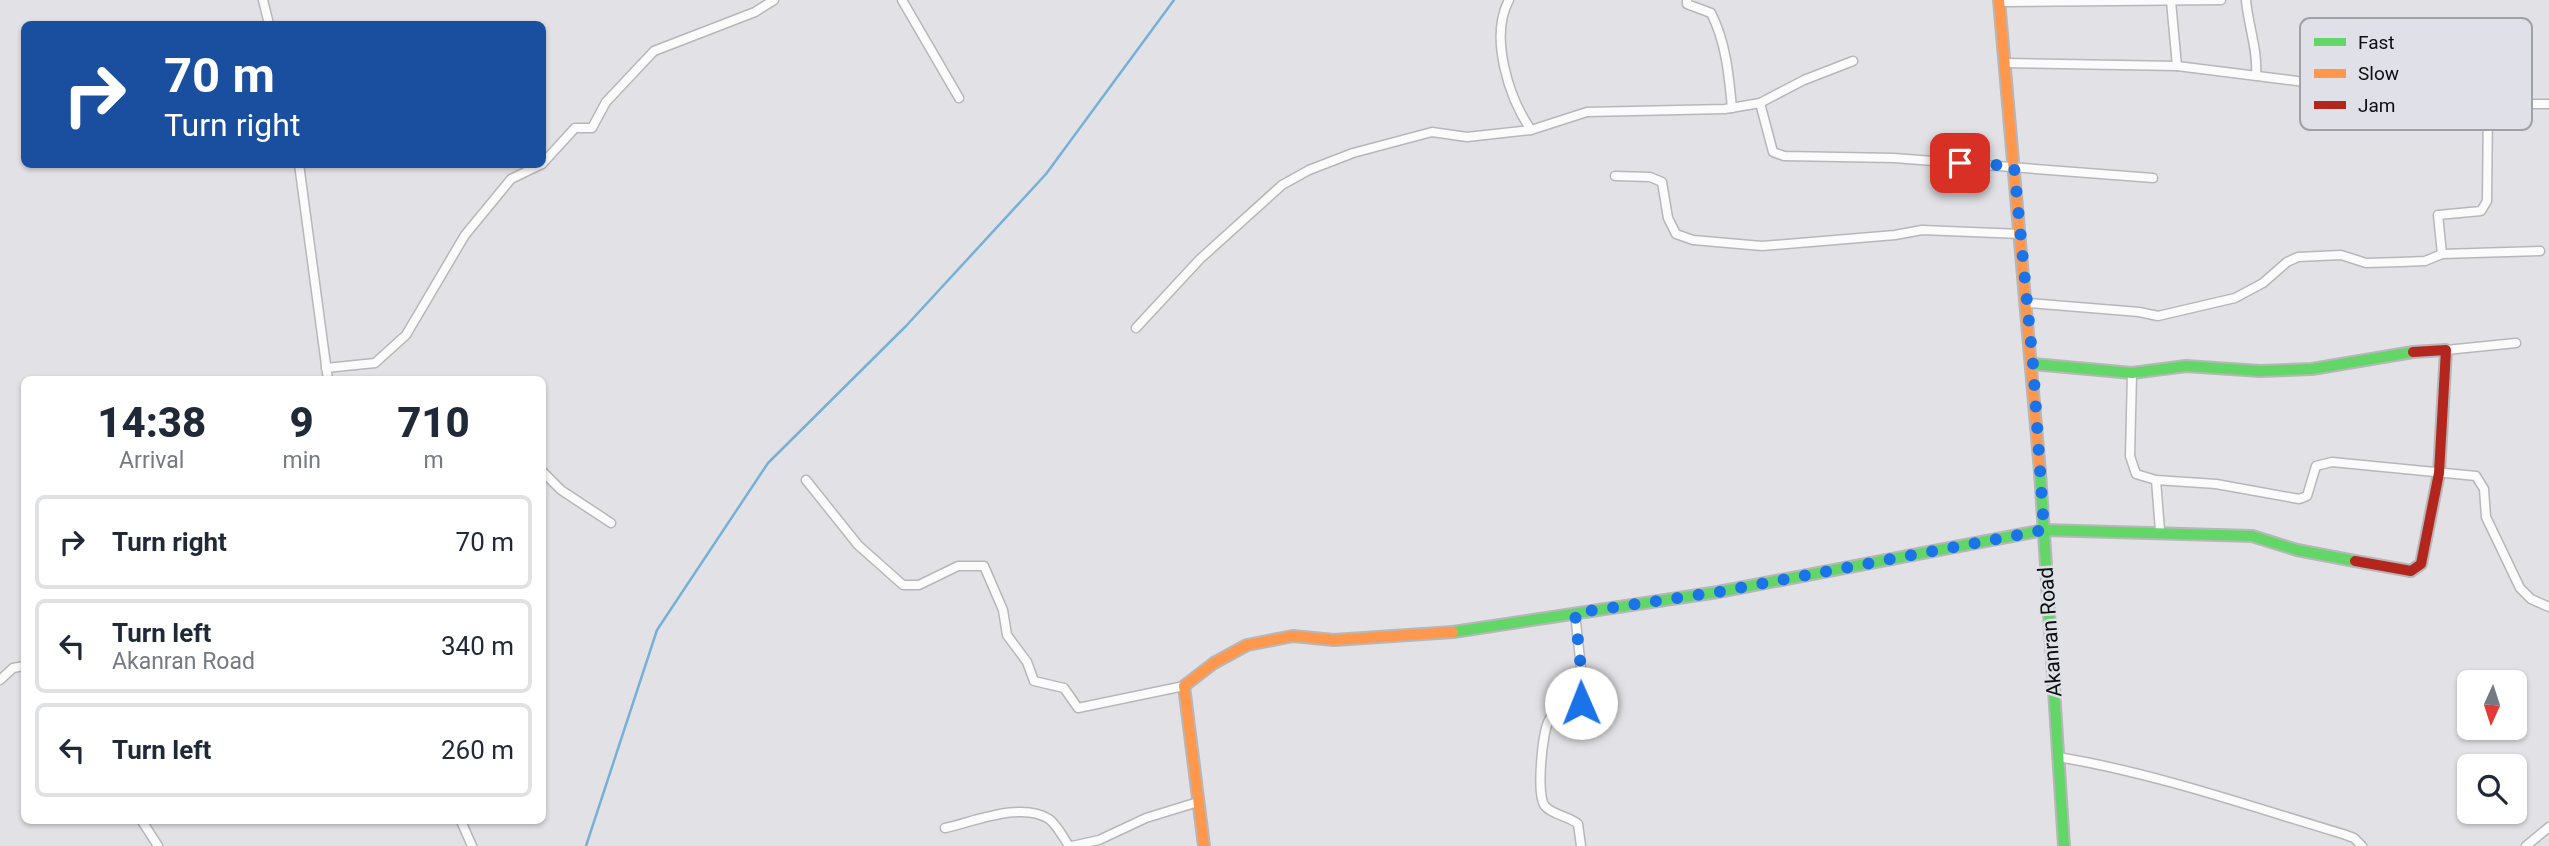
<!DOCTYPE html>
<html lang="en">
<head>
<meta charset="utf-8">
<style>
	body { margin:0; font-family:Roboto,sans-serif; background:#f6f6f7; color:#1f2937; height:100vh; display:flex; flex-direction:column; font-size:26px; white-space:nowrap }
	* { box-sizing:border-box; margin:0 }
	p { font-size:23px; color:#747a83 }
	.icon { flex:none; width:38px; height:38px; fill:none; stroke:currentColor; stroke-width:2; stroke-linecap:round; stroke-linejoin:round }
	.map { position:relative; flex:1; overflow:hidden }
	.details { position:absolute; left:21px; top:376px; width:525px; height:448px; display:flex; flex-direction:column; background:#fff; border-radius:10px; box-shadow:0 2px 5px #0004 }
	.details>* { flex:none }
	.guide { position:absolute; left:21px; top:21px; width:525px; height:147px; border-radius:10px; box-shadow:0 2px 5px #0004; background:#1a4fa0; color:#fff; overflow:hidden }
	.needle { width:46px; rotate:183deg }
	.fabs { position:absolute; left:2457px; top:670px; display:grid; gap:14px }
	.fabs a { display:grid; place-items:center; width:70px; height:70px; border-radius:10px; background:#fff; box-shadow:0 2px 5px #0004; font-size:35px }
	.pin { position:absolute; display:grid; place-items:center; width:60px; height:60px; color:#fff; margin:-30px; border-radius:14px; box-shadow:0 4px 10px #0006 }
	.me { position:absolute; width:77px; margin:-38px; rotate:359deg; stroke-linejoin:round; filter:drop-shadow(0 0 5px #0008) }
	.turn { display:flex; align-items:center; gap:24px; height:147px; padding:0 28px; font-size:32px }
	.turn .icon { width:91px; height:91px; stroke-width:2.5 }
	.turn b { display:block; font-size:49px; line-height:60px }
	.eta { display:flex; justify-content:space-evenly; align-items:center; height:119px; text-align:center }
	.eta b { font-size:42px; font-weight:800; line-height:49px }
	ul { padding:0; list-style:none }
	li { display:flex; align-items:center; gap:21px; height:94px; margin:0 14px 10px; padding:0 14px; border:4px solid #e0e1e3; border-radius:10px }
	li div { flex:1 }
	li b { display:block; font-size:26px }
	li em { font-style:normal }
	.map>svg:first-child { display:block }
</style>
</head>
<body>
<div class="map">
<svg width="2549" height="846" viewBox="0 0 2549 846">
	<rect width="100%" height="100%" fill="#e2e2e6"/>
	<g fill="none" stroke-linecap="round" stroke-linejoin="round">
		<polyline stroke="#77b0d6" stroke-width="2.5" points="586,846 657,630 768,463 906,326 1046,174 1174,0"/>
		<defs>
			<g id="street">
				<polyline points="263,0 269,24"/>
				<polyline points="902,0 959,98"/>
				<path d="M1509,0C1489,37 1509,98 1531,130"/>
				<path d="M1687,0V4L1711,13C1726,42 1729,76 1732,108"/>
				<path d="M2246,0C2248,25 2258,50 2256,75"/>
				<polyline points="2171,1 2177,66"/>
				<polyline points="1999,2 2221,0"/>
				<polyline points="2004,63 2177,66 2297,81 2359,97 2428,104 2549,104"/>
				<polyline points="1760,103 1773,152 1784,156 1894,158 2153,178"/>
				<polyline points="299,164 328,380"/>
				<polyline points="542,164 575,128 592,128 606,102 654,51 755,12 774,0"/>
				<polyline points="1615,176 1650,177 1662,182 1668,218 1676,234 1693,240 1762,246 1895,235 1922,230 2021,234"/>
				<polyline points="2442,254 2540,251"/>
				<polyline points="2028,303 2139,312 2158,316 2235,298 2263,283 2287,262 2298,257 2341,255 2366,263 2401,262 2425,261 2442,254 2438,215 2481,211 2487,201 2488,105"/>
				<polyline points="1136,328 1200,259 1282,185 1309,170 1353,153 1432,132 1467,137 1531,130 1587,112 1725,109 1760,103 1804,80 1853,61"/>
				<polyline points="2446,350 2516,343"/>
				<polyline points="326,368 375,363 406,335 465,235 511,179 542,164"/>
				<polyline points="2132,373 2130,456 2136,474 2156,480 2216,484 2299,499 2307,496 2316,466 2332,462 2476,476 2484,489 2486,517 2520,588 2531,599 2549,607"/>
				<polyline points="542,471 561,490 611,523"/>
				<polyline points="806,480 858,545 903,585 919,585 958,566 984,566 1003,610 1007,635 1027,662 1034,681 1064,688 1078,708 1184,686"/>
				<polyline points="2156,480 2160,531"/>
				<path d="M1575,613L1584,696L1577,707C1568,710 1554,710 1549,720C1542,733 1536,796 1545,806C1552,815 1569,816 1578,824L1581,846"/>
				<polyline points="0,680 13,668 24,666"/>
				<path d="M2058,757C2155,773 2249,806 2343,834L2354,838L2362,846"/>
				<polyline points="142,821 158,846"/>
				<polyline points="461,821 472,846"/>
				<path d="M945,828C973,822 1022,801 1049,819C1057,825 1063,837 1069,846"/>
				<polyline points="1072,846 1099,840 1146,818 1198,802"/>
				<polyline points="2526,846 2549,827"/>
			</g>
			<g id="fast">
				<polyline points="2033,364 2132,373 2186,366 2260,371 2312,369 2413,352"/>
				<polyline points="2040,472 2064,846"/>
				<polyline points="1453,632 1718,592 2044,530 2252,536 2297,550 2355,561"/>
			</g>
			<g id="slow">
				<polyline points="1999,0 2040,472"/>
				<polyline points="1204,846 1184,686 1214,663 1247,645 1293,636 1334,640 1453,632"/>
			</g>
			<polyline id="jam" points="2355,561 2411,571 2421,564 2439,473 2446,350 2413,352"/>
		</defs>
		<use href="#street" stroke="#b7b7b9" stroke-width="11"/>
		<use href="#fast" stroke="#b7b7b9" stroke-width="14"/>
		<use href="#slow" stroke="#b7b7b9" stroke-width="14"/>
		<use href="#jam" stroke="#b7b7b9" stroke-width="14"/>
		<use href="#street" stroke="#fbfbfb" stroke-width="8"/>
		<use href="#fast" stroke="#63d668" stroke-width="10"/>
		<use href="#slow" stroke="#ff974d" stroke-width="10"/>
		<use href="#jam" stroke="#b3261e" stroke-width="10"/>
	</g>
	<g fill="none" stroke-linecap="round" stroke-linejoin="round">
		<polyline stroke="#1a73e8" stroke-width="12" stroke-dasharray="0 21.6" points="1581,703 1584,696 1575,613 1718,592 2044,530 2033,364 2014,166 1960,163"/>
	</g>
	<g text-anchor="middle" stroke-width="5" stroke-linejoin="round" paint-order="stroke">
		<g font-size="21" fill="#0c0d0f" stroke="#e0e1e8">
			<text transform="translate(2050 632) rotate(-94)" y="7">Akanran Road</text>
		</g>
	</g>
	<rect x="2300" y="18" width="232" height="112" rx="10" fill="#e0e1e8" stroke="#a0a1a7" stroke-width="2"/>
	<rect x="2314" y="38" width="32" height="8" fill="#63d668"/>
	<rect x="2314" y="69" width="32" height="9" fill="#ff974d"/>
	<rect x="2314" y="101" width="32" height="8" fill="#b3261e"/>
	<g font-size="19" fill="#0c0d0f">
		<text x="2358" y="49">Fast</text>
		<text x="2358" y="80">Slow</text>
		<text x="2358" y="112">Jam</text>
	</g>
</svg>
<div class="fabs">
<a><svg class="needle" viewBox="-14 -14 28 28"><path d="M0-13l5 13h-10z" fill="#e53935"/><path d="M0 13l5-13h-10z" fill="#747a83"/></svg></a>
<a><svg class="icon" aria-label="search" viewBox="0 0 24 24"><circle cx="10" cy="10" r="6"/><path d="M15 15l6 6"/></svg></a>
</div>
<div class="pin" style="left:1960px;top:163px;background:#d93025"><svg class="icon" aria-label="arrive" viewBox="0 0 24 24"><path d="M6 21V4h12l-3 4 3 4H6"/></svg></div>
<svg class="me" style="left:1581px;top:703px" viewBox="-20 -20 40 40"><circle r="19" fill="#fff"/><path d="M0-13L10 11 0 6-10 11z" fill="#1a73e8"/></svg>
<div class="guide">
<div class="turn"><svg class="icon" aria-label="right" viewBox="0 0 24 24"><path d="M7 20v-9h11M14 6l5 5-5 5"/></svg><div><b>70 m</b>Turn right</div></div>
</div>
<section class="details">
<div class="eta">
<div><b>14:38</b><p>Arrival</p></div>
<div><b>9</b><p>min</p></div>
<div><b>710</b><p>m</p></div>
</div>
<ul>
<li><svg class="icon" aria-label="right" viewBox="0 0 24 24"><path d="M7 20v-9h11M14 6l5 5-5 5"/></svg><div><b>Turn right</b></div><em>70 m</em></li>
<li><svg class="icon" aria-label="left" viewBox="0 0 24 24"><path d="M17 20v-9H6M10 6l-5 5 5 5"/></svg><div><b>Turn left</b><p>Akanran Road</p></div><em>340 m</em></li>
<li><svg class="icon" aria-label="left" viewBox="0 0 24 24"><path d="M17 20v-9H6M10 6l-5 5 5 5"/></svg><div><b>Turn left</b></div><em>260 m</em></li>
</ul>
</section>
</div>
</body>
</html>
